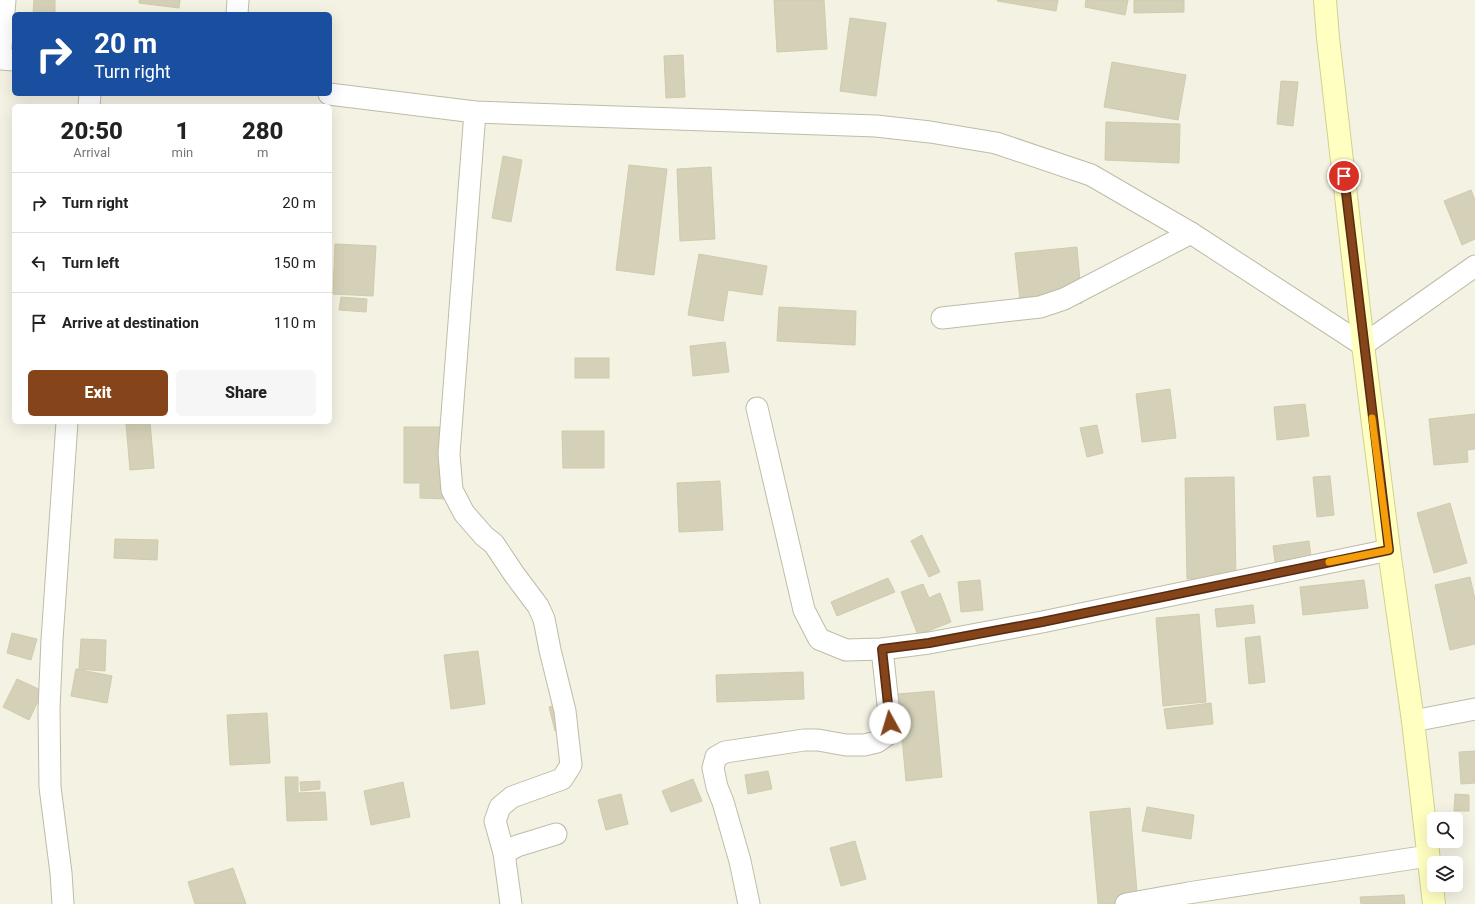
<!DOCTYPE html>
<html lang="en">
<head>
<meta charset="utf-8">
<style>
	body { margin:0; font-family:Roboto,sans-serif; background:#f6f6f6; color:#222; height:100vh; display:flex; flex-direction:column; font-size:15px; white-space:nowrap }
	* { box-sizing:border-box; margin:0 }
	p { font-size:13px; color:#767676 }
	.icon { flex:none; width:22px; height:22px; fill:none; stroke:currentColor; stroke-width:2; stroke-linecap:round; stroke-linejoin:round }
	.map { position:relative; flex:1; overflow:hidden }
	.side { position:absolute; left:12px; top:104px; width:320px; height:320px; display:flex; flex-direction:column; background:#fff; border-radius:6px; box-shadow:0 4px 16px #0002 }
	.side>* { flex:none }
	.guide { position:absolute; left:12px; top:12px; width:320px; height:84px; border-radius:6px; box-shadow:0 4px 16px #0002; background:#1a4fa0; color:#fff; overflow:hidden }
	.fabs { position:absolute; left:1427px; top:812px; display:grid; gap:8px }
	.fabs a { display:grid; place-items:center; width:36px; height:36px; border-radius:6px; background:#fff; box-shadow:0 4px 16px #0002; font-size:20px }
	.pin { position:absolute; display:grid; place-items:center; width:34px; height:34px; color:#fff; margin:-17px; border:2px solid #fff; border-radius:50%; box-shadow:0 1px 4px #0007 }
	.me { position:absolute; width:44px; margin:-22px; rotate:354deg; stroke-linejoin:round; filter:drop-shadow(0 0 3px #0008) }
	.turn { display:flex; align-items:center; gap:14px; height:84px; padding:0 16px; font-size:18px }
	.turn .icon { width:52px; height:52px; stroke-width:2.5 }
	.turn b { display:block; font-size:28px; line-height:34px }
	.eta { display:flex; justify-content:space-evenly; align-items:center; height:68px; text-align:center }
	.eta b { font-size:24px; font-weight:800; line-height:28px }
	.action { display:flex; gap:8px; margin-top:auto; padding:8px 16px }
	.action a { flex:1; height:46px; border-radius:6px; background:#854419; color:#fff; font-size:16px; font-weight:800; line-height:46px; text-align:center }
	.action a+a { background:#f6f6f6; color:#222 }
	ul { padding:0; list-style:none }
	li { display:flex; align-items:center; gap:12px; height:60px; padding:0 16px; border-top:1px solid #e0e0e0 }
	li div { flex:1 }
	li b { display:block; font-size:15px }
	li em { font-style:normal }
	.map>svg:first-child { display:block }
</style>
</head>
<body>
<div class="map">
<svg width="1475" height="904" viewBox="0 0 1475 904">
	<rect width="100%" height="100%" fill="#f3f2e3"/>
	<g fill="#d5d1b8" stroke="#d0cbab">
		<polygon points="34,0 55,0 55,14 33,14"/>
		<polygon points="139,0 180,0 179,8 139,3"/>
		<polygon points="774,0 824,0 827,49 777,52"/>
		<polygon points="998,0 1058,0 1056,11 997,1"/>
		<polygon points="1086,0 1128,0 1125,15 1085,7"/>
		<polygon points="1134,0 1184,0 1184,12 1134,13"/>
		<polygon points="850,18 886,23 876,96 840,91"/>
		<polygon points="683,55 685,97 666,98 664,56"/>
		<polygon points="1112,62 1186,75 1178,120 1104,107"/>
		<polygon points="1281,81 1298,82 1293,126 1277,124"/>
		<polygon points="1106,122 1180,124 1179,163 1105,160"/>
		<polygon points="503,156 522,160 511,222 492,218"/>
		<polygon points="629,165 667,169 654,275 616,270"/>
		<polygon points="711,167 715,239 680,241 677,169"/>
		<polygon points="1471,190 1475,200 1475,239 1462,245 1444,201"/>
		<polygon points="335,244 376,246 373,296 333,294"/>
		<polygon points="1077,247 1082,303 1021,309 1015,253"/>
		<polygon points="699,254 767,266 762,295 728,290 723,321 688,315"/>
		<polygon points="341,297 367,299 366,312 339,310"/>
		<polygon points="779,307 856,311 855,345 777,341"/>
		<polygon points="725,342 729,372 693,376 690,346"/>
		<rect x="575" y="358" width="34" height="20"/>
		<polygon points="1170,389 1176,438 1142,442 1136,394"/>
		<polygon points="1305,404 1309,436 1277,440 1274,407"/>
		<polygon points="1475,414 1475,449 1467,450 1468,462 1434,465 1429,419"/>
		<polygon points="150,422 154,468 130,470 126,424"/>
		<polygon points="1097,425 1103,453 1087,457 1080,428"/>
		<polygon points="404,427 449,427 448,499 420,498 420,483 404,483"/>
		<polygon points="562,431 604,431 604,468 563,468"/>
		<polygon points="1330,476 1334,515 1317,517 1313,477"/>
		<polygon points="1234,477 1236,578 1187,579 1185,478"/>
		<polygon points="720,481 723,530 679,532 677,483"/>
		<polygon points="1450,503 1467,563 1434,573 1417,513"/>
		<polygon points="922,535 940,572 929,577 911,541"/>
		<polygon points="115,539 158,540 157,560 114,558"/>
		<polygon points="1309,541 1311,557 1275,562 1273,546"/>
		<polygon points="1470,577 1475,599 1475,644 1450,650 1435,585"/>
		<polygon points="888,578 895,592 837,616 831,602"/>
		<polygon points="980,580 983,610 961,612 958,582"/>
		<polygon points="1364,580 1368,608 1303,615 1300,587"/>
		<polygon points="923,584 929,598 940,593 951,622 918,635 901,592"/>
		<polygon points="1253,605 1255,623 1217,627 1215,609"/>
		<polygon points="1199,614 1206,702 1163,706 1156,618"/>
		<polygon points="12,633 37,639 31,660 7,653"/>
		<polygon points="1260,636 1265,682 1249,684 1245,638"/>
		<polygon points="81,639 106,640 105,671 79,669"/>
		<polygon points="478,651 485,704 451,709 444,655"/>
		<polygon points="76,669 112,676 107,703 71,696"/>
		<polygon points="803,672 804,699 717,702 716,675"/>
		<polygon points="17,679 43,691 29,720 3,707"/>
		<polygon points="934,691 942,777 906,781 898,694"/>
		<polygon points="1211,703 1213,724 1167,729 1164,709"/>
		<polygon points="560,704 567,728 555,731 549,707"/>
		<polygon points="267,713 270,763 230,765 227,715"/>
		<polygon points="1475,751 1475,783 1461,784 1459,752"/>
		<polygon points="768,771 772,789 748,794 745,775"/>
		<polygon points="285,777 298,777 298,793 325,792 327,820 287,821"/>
		<polygon points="693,779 702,801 671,812 662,791"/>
		<polygon points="320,781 320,789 301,791 300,782"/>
		<polygon points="403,782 410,817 371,825 364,791"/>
		<polygon points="621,794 628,824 606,830 598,800"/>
		<polygon points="1455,794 1469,795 1469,811 1454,811"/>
		<polygon points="1147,807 1194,815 1191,839 1142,831"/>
		<polygon points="1130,808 1138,904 1098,904 1090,812"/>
		<polygon points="855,841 866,879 841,886 830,848"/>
		<polygon points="233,868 246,904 195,904 188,882"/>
		<polygon points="1404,895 1405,904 1361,904 1360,897"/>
	</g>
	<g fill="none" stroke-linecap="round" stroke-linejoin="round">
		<defs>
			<g id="minor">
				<polyline points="5,0 0,59 14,60"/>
				<polyline points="237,14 238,0"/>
				<polyline points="329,94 475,112 876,126 930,132 996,143 1091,175 1191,233 1363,345 1475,266"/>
				<polyline points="89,106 90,94"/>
				<polyline points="475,112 449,454 452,490 464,513 484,536 494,544 514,574 538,606 544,619 550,650 565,711 571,765 562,779 512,797 500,807 495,821 504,853 511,904"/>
				<polyline points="942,318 1040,307 1064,299 1191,233"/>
				<polyline points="757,408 804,610 819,639 846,650 882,649 929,643 1042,622 1389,550"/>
				<polyline points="1413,721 1475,709"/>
				<polyline points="504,853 517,846 556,834"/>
				<polyline points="63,904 61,873 50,787 49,709 52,640 67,422"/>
				<polyline points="749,904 740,861 723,802 717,787 713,768 716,757 725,752 804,740 818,740 846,745 864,745 877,742 887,735 890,723 882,649"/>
				<polyline points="1126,904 1188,893 1428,856"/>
			</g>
			<polyline id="secondary" points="1325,0 1328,38 1363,345 1389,550 1413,721 1434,904"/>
		</defs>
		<use href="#minor" stroke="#bfbca6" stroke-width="23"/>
		<use href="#secondary" stroke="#d2d18e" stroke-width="24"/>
		<use href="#minor" stroke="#fff" stroke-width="21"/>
		<use href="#secondary" stroke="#ffffc1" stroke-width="22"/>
	</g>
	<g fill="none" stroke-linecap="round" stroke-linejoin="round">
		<defs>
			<polyline id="route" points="890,723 882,649 929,643 1042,622 1389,550 1344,176"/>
		</defs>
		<use href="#route" stroke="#562c10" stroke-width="10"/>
		<use href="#route" stroke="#854419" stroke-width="7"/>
		<polyline stroke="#f59e0b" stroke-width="7" points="1329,562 1389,550 1372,418"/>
	</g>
</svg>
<div class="fabs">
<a><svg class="icon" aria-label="search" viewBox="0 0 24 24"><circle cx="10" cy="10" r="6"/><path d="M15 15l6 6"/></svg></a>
<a><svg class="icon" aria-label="layers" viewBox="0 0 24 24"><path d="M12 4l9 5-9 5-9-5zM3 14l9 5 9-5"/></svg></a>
</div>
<div class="pin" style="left:1344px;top:176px;background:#d93025"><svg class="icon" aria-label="arrive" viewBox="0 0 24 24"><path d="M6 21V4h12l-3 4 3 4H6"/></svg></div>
<svg class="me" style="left:890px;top:723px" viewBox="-20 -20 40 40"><circle r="19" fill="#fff"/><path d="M0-13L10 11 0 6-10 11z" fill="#854419"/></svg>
<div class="guide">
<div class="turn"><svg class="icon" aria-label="right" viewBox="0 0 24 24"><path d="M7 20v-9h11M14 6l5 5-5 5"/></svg><div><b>20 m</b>Turn right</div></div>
</div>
<section class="side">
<div class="eta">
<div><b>20:50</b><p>Arrival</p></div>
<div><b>1</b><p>min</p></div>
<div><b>280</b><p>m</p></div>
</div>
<ul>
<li><svg class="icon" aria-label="right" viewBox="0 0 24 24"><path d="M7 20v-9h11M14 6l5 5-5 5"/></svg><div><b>Turn right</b></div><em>20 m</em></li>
<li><svg class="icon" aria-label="left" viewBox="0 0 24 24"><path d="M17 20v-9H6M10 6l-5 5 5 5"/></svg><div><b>Turn left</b></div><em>150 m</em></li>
<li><svg class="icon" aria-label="arrive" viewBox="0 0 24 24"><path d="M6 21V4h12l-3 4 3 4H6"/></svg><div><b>Arrive at destination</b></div><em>110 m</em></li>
</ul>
<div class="action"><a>Exit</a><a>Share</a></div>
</section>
</div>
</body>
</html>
